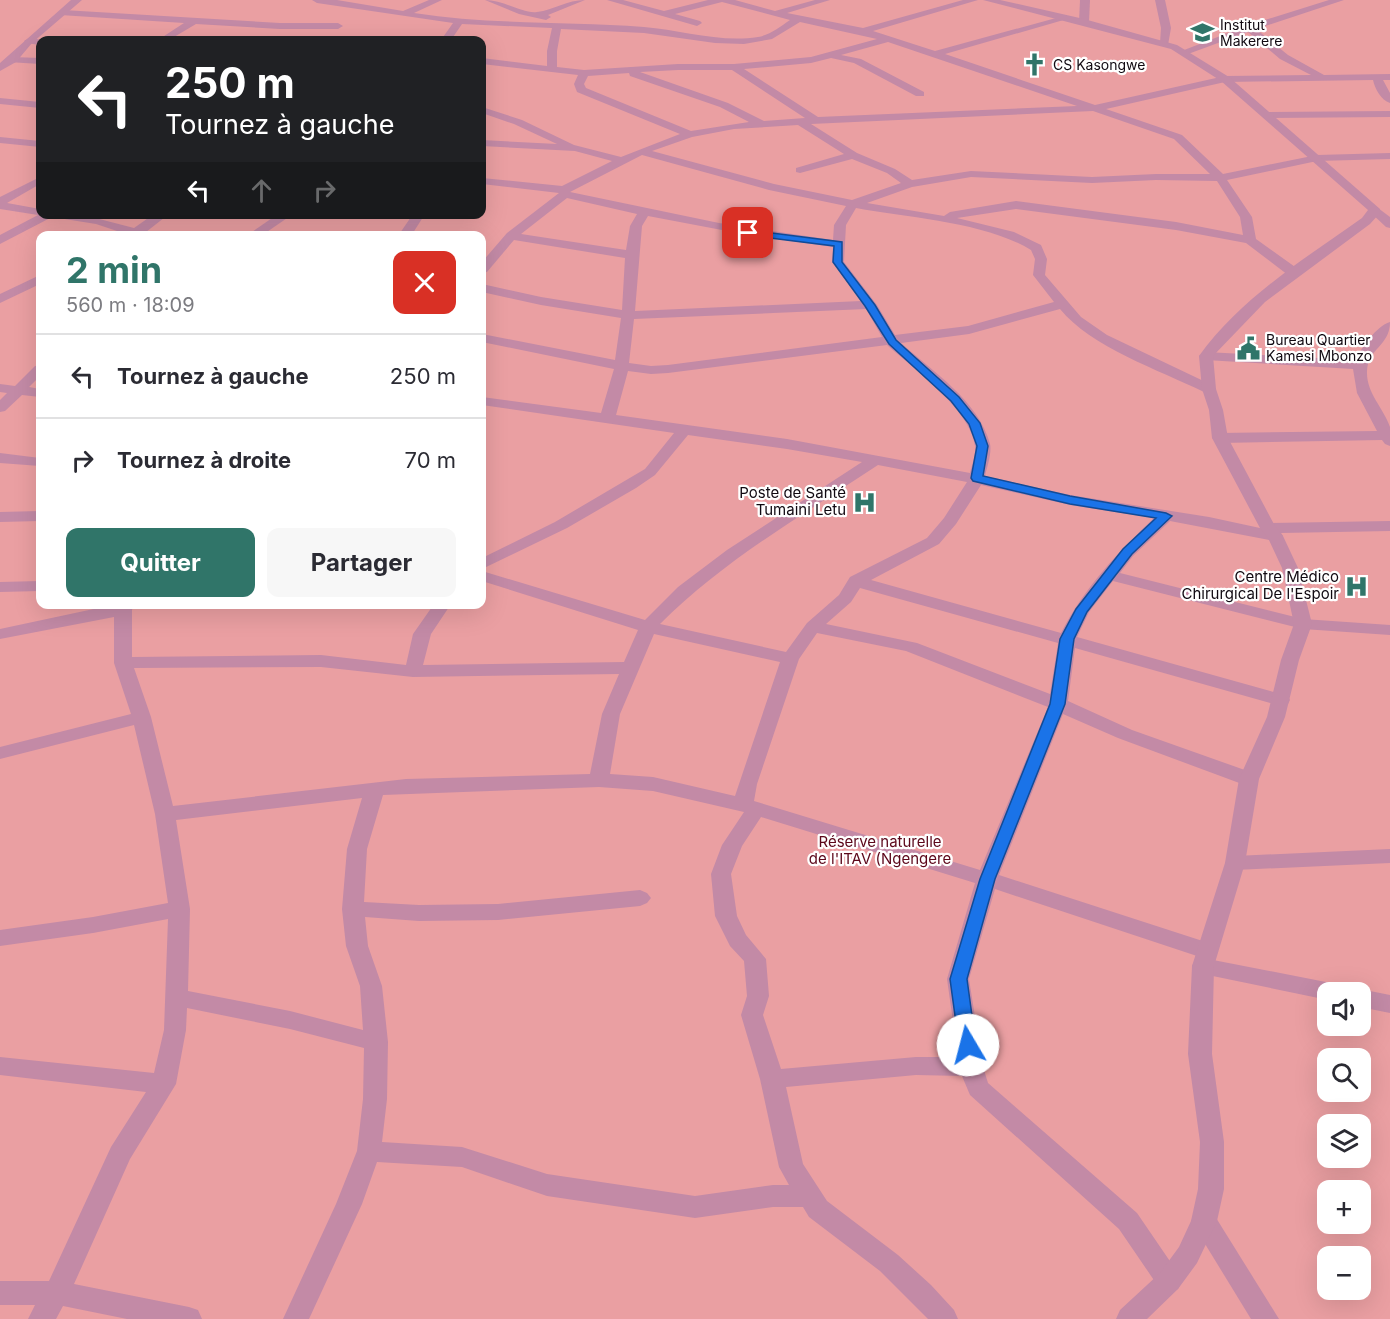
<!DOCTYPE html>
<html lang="fr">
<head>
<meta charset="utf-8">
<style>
	body { margin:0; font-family:Inter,sans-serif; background:#f7f7f7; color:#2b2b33; height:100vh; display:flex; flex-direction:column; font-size:22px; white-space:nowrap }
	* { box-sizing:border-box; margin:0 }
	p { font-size:20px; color:#7c7c81 }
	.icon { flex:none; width:33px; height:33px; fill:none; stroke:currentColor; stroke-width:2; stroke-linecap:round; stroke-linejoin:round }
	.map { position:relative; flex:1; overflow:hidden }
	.details { position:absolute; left:36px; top:231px; width:450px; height:378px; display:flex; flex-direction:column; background:#fff; border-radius:12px; box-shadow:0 6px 24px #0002 }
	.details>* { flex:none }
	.banner { position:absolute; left:36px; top:36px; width:450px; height:183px; border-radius:12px; box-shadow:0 6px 24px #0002; background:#202124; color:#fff; overflow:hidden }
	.buttons { position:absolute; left:1317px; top:982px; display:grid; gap:12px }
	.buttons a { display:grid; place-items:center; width:54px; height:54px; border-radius:12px; background:#fff; box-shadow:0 6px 24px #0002; font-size:30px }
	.pin { position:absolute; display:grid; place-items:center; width:51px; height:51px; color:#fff; margin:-26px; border-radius:12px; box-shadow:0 3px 9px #0006 }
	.me { position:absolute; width:66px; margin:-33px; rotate:352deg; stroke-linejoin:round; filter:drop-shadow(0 0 4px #0008) }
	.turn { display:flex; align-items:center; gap:21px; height:126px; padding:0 30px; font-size:27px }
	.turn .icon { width:78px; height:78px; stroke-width:2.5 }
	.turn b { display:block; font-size:42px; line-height:51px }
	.lanes { display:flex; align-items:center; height:57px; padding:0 30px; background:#0003; justify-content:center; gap:30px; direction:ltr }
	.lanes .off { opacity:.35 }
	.round { display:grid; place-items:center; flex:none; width:63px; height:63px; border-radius:12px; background:#f7f7f7 }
	.overview { display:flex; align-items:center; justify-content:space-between; height:102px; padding:0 30px }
	h1 { font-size:36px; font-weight:700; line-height:45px; color:#307569 }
	.action { display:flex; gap:12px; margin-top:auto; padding:12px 30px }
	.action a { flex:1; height:69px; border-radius:12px; background:#307569; color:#fff; font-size:24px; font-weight:700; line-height:69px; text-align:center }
	.action a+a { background:#f7f7f7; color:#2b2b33 }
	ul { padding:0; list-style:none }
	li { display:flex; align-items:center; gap:18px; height:84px; padding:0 30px; border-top:2px solid #e1e1e2 }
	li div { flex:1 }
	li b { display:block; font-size:22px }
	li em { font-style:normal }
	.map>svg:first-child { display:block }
</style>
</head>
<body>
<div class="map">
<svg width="1390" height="1319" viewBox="0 0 1390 1319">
	<rect width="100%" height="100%" fill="#edd9f1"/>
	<path fill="#ea9fa2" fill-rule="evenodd" d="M0,0H1390V1319H0ZM40,40H482V214H40ZM40,236H482V604H40ZM1328,993H1360V1026H1328ZM1328,1059H1360V1092H1328ZM1328,1125H1360V1158H1328ZM1328,1191H1360V1224H1328ZM1328,1257H1360V1290H1328Z"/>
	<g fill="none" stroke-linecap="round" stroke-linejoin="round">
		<g fill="#c38aa6" fill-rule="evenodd">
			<path d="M312,0H337L403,11L429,0H442L414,13C490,25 567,21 644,27C681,30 720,43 758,37C770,35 780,27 790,20L722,2L675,14L700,21L702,23L697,26L607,0H623L664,11L708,0H735L775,11L815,0H830L787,13L863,28L963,0H978L873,31L935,51L1067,15V19L945,54L1095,105L1225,76L1311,75L1280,59L1248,32L1188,54L1179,52L1246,26L1329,0H1344L1256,29L1288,55L1324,75L1390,74V80H1383L1390,93V103C1381,100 1375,89 1373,80L1225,82L1106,109L1182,135L1223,174L1317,155L1390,153V159L1317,161L1227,180L1252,217L1256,239L1298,269L1299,272L1298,275H1288L1246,243L1176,230L1016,209L957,218L1014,232L1041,245L1047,259L1045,275L1081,317L1107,335L1214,386L1216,389L1214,392H1204C1159,370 1091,347 1060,309L969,334L901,343C932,371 979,401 990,444C992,453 987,467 985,476L1070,495L1209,517L1260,528L1268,523L1390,521V531L1281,533L1283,536L1281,539L1275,541L1170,521L1133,556L1120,573L1303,619L1390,625V635L1303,629L1113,581L1089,612L1077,637L1288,696L1290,700L1288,704L1281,706L1075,648L1068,701L1132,730L1256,774L1259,779L1256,784L1249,786L1242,784L1118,738L1063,714L999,875L1215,945L1218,951L1215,957L1208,959L1336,984L1344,987L1347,993H1328V1000L1203,974L1195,972L1192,966L1195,960L1203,958L995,889L969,979L983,1067L988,1083L1137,1213L1178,1273L1182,1281L1178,1289L1169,1293L1160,1289L1119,1229L970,1095L962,1076L916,1075L786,1087L803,1164L827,1201L898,1255L931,1285L954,1310L958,1319H928L880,1271L809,1217L803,1207H773L695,1218L547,1196L462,1167L377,1162L362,1204L309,1319H283L336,1204L357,1151L363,1099L364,1048L290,1029L187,1008L186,1030L176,1084L130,1159L74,1284L189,1307L198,1310L202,1319H127L63,1306L56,1319H28L35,1305H0V1281H49L111,1147L146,1092L0,1075V1057L154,1073L164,1030L168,919L93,933L0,946V930L93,917L168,903L155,814L134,725L0,759V747L131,714L114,663V617L0,639V629L117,604H134L132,610V657L321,655L406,665L413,634L434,604H451L431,634L423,665L624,662L638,630L482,581V571L645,620L678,587L727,550L862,462L787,449L688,435L655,475L636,488L567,528L482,569V558L555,522L645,469L674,433L482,405V397L601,413L614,369L482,342V334L615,360L621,318L541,305L482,292V284L541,297L622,310L625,258L514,240L487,272L482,273V262L507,233L559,193L482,184V178L562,186L612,161L575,151L482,146V140L557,144L514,124L482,113V107L522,120L574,145L621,157L680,134L577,92L574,84L578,75L482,64V58L547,66V51L552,28L462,24L451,40H441L453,23L317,3ZM800,22L877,39L811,57L734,64H678L584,70L557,67V51L561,29L644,33L715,43L744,44L772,39ZM888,42L1077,106L818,117L744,69L811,63L831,58L854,63L916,96H924V92L861,59L841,55ZM678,70H732L805,118L764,121L728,103L640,72ZM629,73L630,76L720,107L749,122L691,131L586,88L584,84L588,76ZM1093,111L1174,139L1210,174H1156L1092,177L971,171L912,180L895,169L857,153L811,124ZM798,125L844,154L796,168V172L800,173L852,159L887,173L901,183L852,200L774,184L652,151L692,137L734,129ZM642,155L769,190L846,206L834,225L833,240L719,223L570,192ZM971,177L1092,183L1156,180L1217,181L1240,217L1243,235L1176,222L1016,201L950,212L944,216L867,203L912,187ZM567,198L637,214L630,226L626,250L521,234ZM856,208C910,218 985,222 1031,250L1035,259L1033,275L1054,302L968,326L895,335L877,305L844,262L846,225ZM648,216L743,234L833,247L832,262L861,301L635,311L642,226ZM866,309L882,337L668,365L651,366L629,363L634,319ZM887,345C913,368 971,410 975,446C976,454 972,465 970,473L787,439L616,415L628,371L651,374L668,373ZM878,465L967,482L944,518L927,538L850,577L839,595L807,623L786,652L660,624C724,560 803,515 878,465ZM981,485L1070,505L1154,518C1118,552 1084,588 1061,633L871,580L939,544L956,524ZM860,588L1058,643L1050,694L917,643L826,624L851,602ZM817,633L906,651L1048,707L980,870L754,801L757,784L799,659ZM654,634L780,662L735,796L653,777L610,774L620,714ZM321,667L413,677L619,674L602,714L590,774L406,779L173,806L151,717L134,668ZM599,787L653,791L744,812L722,845L711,874L715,916L730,946L744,961L747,996L741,1015L760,1079L779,1167L789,1185H773L695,1196L547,1174L462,1147L382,1142L387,1099L388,1042L382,986L368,946L365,917L419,921L498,920L640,906L647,903L651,898L647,893L640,890L498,904L419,905L364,902L367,849L383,795ZM362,798L347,849L342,909L346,946L360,986L363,1030L290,1011L188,991L190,909L176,820ZM761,817L975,883L947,979L958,1057H916L781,1069L763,1015L769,996L766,959L746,935L737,916L731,874L742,846Z"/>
			<path d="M485,0C504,0 523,14 537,12C554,10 567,0 585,0L548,15L551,17L546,20L519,14Z"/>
			<polygon points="1080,0 1090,0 1089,22 1084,25 1079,22"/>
			<polygon points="1155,0 1165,0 1171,28 1168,45 1160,43 1161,28"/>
			<polygon points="63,10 280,23 338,23 343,26 338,29 280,29 196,24 169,40 158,40 184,23 60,15 60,11"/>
			<polygon points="29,38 44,40 40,40 40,45 26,43 24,41"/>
			<polygon points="12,57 40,58 40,64 8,62 7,60"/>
			<polygon points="0,98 40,102 40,108 0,104"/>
			<polygon points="1390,111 1390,117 1267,118 1262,115 1267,112"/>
			<polygon points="0,137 40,141 40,147 0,143"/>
			<polygon points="40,177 40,184 7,203 40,209 40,214 80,214 134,228 154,214 169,214 146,232 153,236 125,236 126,234 96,224 52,217 0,244 0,235 38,215 0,209 0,197"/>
			<polygon points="1374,205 1390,217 1390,228 1386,227 1370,212 1368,209"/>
			<polygon points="278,214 293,214 261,236 246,236"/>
			<polygon points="413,214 425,214 411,236 398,236"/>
			<polygon points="40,275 40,284 0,303 0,294"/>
			<path d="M1390,322C1390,346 1368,348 1367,371C1366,393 1383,407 1390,427C1390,432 1390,440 1390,446L1385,444L1382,440L1220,443L1212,438L1220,433L1377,431L1357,393L1353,369L1206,360L1199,356L1206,352L1355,360C1362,348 1376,326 1390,322Z"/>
			<polygon points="40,365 40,376 29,387 40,389 40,397 22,395 5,411 0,412 0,400 7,393 0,392 0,384 15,386 35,366"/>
			<polygon points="0,453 40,458 40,466 0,463"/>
			<polygon points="40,511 40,521 0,522 0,512"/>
			<polygon points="40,581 40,591 0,592 0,582"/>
			<polygon points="1390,849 1390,863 1235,870 1228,868 1225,863 1228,858 1235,856"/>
			<polygon points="1360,989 1390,995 1390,1013 1360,1007 1360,993 1351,993"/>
			<polygon points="1204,1210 1213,1213 1279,1319 1251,1319 1191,1221 1195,1213"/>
		</g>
		<g fill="#c38aa6" fill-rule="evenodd">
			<polygon points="71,0 82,0 32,43 16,62 0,71 0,63"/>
			<path d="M983,0H1000L1084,19L1177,45L1229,77L1380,209L1379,214L1370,224L1265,302L1213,356L1216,389L1223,410L1228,438L1275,526L1283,536L1298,568L1312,624L1299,660L1285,717L1259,779L1245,863L1214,966L1212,1054L1224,1142V1189L1217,1221L1197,1263L1178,1289L1147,1319H1116L1120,1310L1160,1273L1179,1247L1191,1221L1198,1189L1200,1142L1188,1054L1192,966L1225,863L1239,779L1267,717L1281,660L1294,624L1282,568L1268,538L1260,528L1212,438L1209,410L1202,389L1199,356C1241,298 1304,259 1362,218L1368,210L1221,81L1171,49Z"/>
		</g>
	</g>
	<polygon fill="#1a73e8" stroke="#114b97" stroke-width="1.5" points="748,230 842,242 842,262 875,305 896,340 959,397 980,423 988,446 983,476 1070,496 1166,513 1172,516 1132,554 1087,612 1074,639 1065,704 995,879 967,979 976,1045 974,1050 968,1052 961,1050 959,1045 950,979 980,879 1050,704 1060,639 1076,609 1123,549 1156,518 1070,504 973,481 971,478 977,446 969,424 951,401 889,344 865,306 833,262 834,246 745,235 743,233"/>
	<defs>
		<symbol id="school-bare" viewBox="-9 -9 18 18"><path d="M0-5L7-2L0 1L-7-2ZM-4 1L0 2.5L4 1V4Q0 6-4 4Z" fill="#307569" stroke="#fff" stroke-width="2.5" paint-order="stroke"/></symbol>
		<symbol id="church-bare" viewBox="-9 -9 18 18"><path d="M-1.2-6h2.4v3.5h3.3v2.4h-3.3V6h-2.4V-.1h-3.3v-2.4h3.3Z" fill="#307569" stroke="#fff" stroke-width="2.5" paint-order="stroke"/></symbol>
		<symbol id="civic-bare" viewBox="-9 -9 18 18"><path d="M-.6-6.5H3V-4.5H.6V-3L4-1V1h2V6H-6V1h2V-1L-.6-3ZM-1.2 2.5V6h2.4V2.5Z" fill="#307569" stroke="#fff" stroke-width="2.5" paint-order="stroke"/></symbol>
		<symbol id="hospital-bare" viewBox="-9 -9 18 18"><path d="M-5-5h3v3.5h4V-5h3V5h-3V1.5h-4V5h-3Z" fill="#307569" stroke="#fff" stroke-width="2.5" paint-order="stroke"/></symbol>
	</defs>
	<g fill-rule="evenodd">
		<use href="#school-bare" x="1186" y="16" width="33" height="33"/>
		<use href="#church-bare" x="1018" y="48" width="33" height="33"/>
		<use href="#civic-bare" x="1232" y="332" width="33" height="33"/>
		<use href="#hospital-bare" x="848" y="486" width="33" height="33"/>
		<use href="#hospital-bare" x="1340" y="570" width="33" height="33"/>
	</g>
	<g text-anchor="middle" stroke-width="4.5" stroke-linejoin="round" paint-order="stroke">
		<g font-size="14" fill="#100911" stroke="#fff" text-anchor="start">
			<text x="1220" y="30">Institut<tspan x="1220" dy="16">Makerere</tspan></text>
			<text x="1053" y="70">CS Kasongwe</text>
			<text x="1266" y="345">Bureau Quartier<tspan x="1266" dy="16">Kamesi Mbonzo</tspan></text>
		</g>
		<g font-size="15" fill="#100911" stroke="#fff" text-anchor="end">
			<text x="846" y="498">Poste de Santé<tspan x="846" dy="17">Tumaini Letu</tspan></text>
			<text x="1339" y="582">Centre Médico<tspan x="1339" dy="17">Chirurgical De l'Espoir</tspan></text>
		</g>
		<g font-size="15" fill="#5c071a" stroke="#fff">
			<text x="880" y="847">Réserve naturelle<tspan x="880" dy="17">de l'ITAV (Ngengere</tspan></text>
		</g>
	</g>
</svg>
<div class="buttons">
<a><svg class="icon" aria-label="sound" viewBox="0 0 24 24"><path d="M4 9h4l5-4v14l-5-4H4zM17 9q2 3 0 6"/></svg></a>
<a><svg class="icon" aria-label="search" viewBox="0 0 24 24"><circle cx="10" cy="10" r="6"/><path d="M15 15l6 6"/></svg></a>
<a><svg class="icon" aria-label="layers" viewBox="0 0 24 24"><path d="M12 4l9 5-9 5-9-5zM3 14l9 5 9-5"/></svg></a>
<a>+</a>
<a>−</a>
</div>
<div class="pin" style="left:748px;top:233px;background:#d93025"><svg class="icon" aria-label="arrive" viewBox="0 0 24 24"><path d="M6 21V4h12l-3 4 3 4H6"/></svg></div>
<svg class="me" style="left:968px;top:1045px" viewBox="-20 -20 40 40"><circle r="19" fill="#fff"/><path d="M0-13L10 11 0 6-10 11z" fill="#1a73e8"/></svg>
<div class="banner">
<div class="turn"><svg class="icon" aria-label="left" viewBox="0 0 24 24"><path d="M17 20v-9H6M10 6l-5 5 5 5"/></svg><div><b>250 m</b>Tournez à gauche</div></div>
<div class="lanes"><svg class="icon" aria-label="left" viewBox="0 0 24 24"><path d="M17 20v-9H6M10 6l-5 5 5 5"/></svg><svg class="icon off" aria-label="ahead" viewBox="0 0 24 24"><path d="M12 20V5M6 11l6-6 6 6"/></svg><svg class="icon off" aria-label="right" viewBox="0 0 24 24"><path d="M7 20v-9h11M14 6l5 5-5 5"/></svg></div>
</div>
<section class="details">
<div class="overview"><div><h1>2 min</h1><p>560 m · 18:09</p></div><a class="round" style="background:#d93025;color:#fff"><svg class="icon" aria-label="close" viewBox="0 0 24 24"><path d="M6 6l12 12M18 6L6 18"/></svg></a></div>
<ul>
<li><svg class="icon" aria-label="left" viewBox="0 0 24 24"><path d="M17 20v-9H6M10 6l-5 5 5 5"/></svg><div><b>Tournez à gauche</b></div><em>250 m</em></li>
<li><svg class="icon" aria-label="right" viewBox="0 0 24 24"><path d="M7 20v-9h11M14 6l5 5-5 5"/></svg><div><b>Tournez à droite</b></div><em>70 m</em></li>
</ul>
<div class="action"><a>Quitter</a><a>Partager</a></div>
</section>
</div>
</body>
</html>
